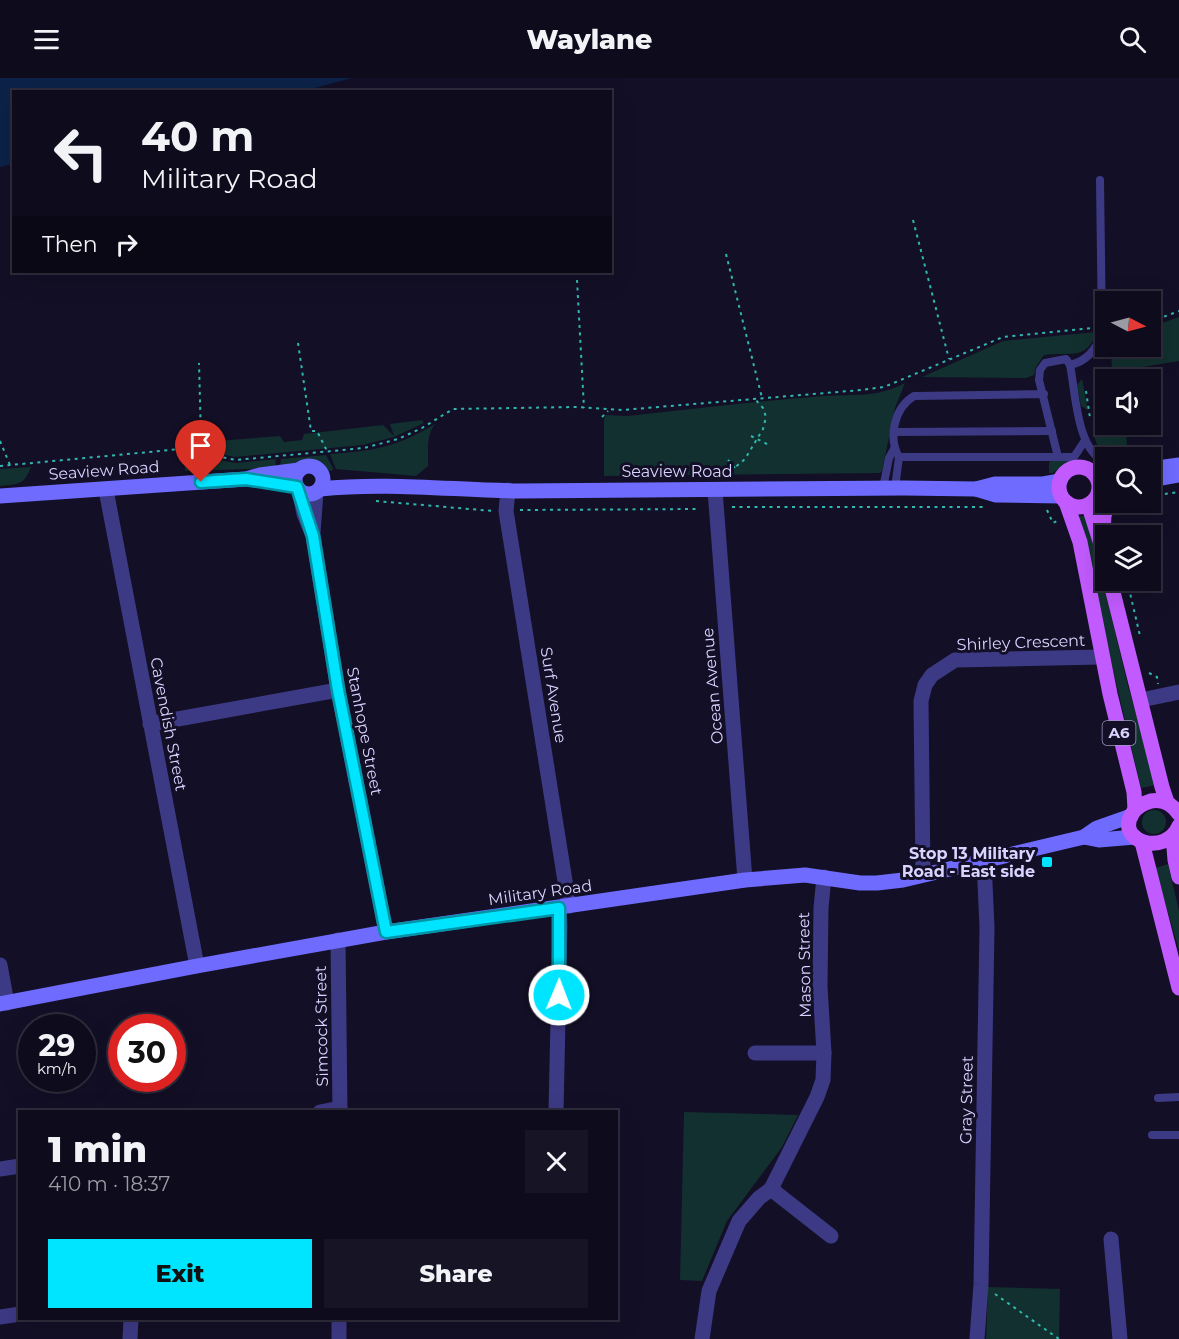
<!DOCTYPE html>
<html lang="en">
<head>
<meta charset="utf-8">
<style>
	body { margin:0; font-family:Montserrat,sans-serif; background:#171425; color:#f1f3f6; height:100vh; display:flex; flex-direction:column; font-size:22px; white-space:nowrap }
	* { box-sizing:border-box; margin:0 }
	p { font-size:20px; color:#9b9ba3 }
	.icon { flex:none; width:33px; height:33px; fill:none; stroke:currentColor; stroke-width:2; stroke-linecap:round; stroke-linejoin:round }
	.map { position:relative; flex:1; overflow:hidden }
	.panel { position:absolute; left:18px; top:1032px; width:600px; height:210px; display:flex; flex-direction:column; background:#0e0b1c; border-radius:0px; box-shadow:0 6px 24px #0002,0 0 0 2px #2e2b3b }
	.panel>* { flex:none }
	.guide { position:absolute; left:12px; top:12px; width:600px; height:183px; border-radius:0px; box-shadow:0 6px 24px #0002,0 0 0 2px #2e2b3b; background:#0e0b1c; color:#f1f3f6; overflow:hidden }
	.needle { width:39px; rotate:96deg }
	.controls { position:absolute; left:1095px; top:213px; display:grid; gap:12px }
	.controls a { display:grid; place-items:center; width:66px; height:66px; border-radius:0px; background:#0e0b1c; box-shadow:0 6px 24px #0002,0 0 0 2px #2e2b3b; font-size:30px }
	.speed { position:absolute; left:18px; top:936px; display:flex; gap:12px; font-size:30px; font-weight:700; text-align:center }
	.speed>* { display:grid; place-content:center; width:78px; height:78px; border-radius:50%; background:#0e0b1c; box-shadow:0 6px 24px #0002,0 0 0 2px #2e2b3b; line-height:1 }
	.speed small { font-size:15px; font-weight:400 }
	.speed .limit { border:9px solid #d22; background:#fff; color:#111 }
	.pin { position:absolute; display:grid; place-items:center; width:51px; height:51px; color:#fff; margin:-62px -26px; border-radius:50% 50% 50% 0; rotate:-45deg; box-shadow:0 0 6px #0007 }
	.pin .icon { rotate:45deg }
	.me { position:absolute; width:66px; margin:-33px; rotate:1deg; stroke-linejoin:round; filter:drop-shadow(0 0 4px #0008) }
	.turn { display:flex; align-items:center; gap:21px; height:126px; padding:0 30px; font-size:27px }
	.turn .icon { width:78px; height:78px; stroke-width:2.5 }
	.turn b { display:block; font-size:42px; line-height:51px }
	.then { display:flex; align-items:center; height:57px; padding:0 30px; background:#0003; gap:12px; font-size:22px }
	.round { display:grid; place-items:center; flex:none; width:63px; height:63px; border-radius:0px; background:#171425 }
	.summary { display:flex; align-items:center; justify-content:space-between; height:102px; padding:0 30px }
	h1 { font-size:36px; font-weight:800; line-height:45px }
	.cta { display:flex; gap:12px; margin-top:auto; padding:12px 30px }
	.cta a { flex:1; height:69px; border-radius:0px; background:#00e5ff; color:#111; font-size:24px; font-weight:800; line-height:69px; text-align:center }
	.cta a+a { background:#171425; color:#f1f3f6 }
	header { display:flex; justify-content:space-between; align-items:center; height:78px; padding:0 30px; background:#0e0b1c; font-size:27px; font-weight:800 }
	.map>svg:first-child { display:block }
</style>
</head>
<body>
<header><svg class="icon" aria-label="menu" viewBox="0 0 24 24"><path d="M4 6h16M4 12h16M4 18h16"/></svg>Waylane<svg class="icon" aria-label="search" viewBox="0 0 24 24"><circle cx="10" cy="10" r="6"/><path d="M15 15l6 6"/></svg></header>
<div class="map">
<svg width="1179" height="1261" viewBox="0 0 1179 1261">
	<rect width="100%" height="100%" fill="#130f26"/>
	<g fill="#12302f">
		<polygon points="1179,239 1179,283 1112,294 1111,269 1150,268 1151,249"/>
		<path d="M1096,254C1088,284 1067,273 1044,277L1036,289L1034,297L1026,300L922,299L1003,263Z"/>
		<polygon points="1082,301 1088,332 1081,328 1077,307"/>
		<path d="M905,305L895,330L882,393L880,395L604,398V341L606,337L627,338C693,331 758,323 824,318C854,316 877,320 905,305Z"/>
		<polygon points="422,342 424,345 394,359 363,367 235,379 205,373 205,364 280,358 284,364 302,362 304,356 383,347 394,358 390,346"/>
		<path d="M435,346C425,359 429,373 428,388L416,398L336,391L330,376C374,373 397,369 435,346Z"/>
		<path d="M1126,354L1128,378C1106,380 1100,380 1094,357Z"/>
		<polygon points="184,376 236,385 276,381 275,390 185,393"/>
		<polygon points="326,377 333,390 332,393 326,392 313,383 280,390 281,381"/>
		<polygon points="1052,382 1071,382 1053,395 1049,395 1049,384"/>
		<path d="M31,389C24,407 19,406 0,408V391Z"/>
		<polygon points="1087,437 1128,608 1156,707 1141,710 1077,439"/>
		<circle cx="1154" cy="744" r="12"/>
		<polygon points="1168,786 1179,833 1179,872 1155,790"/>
		<polygon points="684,1034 798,1037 782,1069 727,1143 702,1203 680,1202"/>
		<polygon points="988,1209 1060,1211 1059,1261 986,1261"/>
	</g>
	<polygon fill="#0c2248" points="0,0 352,0 300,14 14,14 13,86 0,89"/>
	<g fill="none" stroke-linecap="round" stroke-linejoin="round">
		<g stroke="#2fb8b0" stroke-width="2" stroke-dasharray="3 4.5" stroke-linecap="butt">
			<polyline points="913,142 949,281"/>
			<polyline points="726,176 762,320"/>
			<polyline points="577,202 584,330"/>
			<polyline points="1150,244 1179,233"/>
			<polyline points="298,265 311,353 317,353 327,373"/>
			<polyline points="1086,313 1090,340"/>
			<polyline points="602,339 608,333"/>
			<polyline points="751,358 769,367"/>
			<polyline points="0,363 10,387"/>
			<polyline points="190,372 201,362 199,285"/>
			<polyline points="1129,380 1147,377"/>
			<polyline points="728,382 735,390"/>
			<polyline points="0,388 181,371 236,382 364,370 398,361 422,350 453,331 576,329 623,332 861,312 884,309 1003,259 1093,250"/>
			<polyline points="725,398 745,381 763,351 766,339 763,330 755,321"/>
			<polyline points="1150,418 1179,414"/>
			<polyline points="376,423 493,433"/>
			<polyline points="732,429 985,429"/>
			<polyline points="520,432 700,431"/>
			<polyline points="1047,432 1053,445 1057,443"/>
			<polyline points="1123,432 1129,424"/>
			<polyline points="1127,502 1140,558"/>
			<polyline points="1149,595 1157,599 1158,606"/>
			<polyline points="995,1216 1059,1261"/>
		</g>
		<g stroke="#3d3a85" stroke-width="8">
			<path d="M1070,287C1088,283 1097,271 1102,254L1100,102"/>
			<path d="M1044,316L914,318C894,330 888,360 899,379H1058L1039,302L1040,292L1045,285L1066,281L1070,287C1076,316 1076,371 1106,385"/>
			<polyline points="894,354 1052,353"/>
			<polyline points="1058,379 1074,379 1084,364"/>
			<polyline points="883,410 889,380 894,371"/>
			<polyline points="895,410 899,379"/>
			<polyline points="1158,1020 1179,1019"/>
			<polyline points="1152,1057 1179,1057"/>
		</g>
		<g stroke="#3d3a85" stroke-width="15">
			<polyline points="106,412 197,888"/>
			<polyline points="299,412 304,436 313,458 338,612 386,854"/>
			<polyline points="508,412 506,433 569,828"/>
			<polyline points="715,412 745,802"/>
			<polyline points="313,455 316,414"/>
			<polyline points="1141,622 1179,614"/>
			<polyline points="150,646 338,612"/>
			<polyline points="923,796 921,623 925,607 932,597 955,582 1102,579"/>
			<polyline points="338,862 340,1034"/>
			<polyline points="0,887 7,925"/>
			<polyline points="755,975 824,975"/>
			<polyline points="320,1034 340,1030"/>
			<polyline points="556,1034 560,847 559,830"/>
			<polyline points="0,1091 20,1088"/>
			<polyline points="771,1111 831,1158"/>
			<polyline points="1111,1161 1120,1261"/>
			<polyline points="0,1239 20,1236"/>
			<polyline points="339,1240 339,1261"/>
			<polyline points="130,1261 131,1240"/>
			<polyline points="702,1261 709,1213 739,1143 759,1120 771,1111 817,1019 823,1002 824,975 820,908 821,830 824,799"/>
			<polyline points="977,1261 981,1206 987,849 984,783"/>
		</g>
		<g stroke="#6f6bff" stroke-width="15">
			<circle cx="309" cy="402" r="14"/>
			<polyline points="1150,391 1179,387"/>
			<polyline points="1097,397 1106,396"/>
			<polyline points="1150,402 1179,397"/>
			<path d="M320,411C386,404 452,412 519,413L904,410L976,411L996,417L1061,418"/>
			<polyline points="976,411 995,406 1043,406 1060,403"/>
			<polyline points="1099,413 1106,412"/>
			<polyline points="0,418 246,401 260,397 299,392"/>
			<polyline points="1084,759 1099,762 1135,759"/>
			<polyline points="0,926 197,888 386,854 745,802 805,797 860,805 877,805 903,802 1084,759 1097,750 1131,738"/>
		</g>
		<g stroke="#c25bff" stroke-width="15">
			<circle cx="1079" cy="409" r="20"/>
			<polyline points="1066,424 1080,464 1110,616 1134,714 1135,731"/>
			<polyline points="1092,425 1091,435 1106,482"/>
			<polyline points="1103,459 1104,437 1110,424"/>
			<polyline points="1110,502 1162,709 1167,724"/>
			<path d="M1179,736C1172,726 1164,721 1151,723C1144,725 1136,729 1132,736C1115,764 1166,779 1179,748"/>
			<polyline points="1173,758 1175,782 1179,799"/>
			<polyline points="1142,764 1179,910"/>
		</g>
	</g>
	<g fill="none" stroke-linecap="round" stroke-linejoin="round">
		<defs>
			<polyline id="route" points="201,404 246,401 297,409 313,458 338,612 386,854 559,830 559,917"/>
		</defs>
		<use href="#route" stroke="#0095a6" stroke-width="15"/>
		<use href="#route" stroke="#00e5ff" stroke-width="10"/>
	</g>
	<rect fill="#00e5ff" stroke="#130f26" stroke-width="2" x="1041" y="778" width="12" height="12" rx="3"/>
	<g text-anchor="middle" stroke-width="6" stroke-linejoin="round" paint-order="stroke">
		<rect fill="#130f26" stroke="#9e99be" stroke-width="1.5" x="1102.5" y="643" width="33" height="24" rx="4.5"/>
		<g font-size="15" font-weight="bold" fill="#d9d4ff">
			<text x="1119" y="660">A6</text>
		</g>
		<g font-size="16" fill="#d9d4ff" stroke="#130f26">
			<text transform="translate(104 392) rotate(-4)" y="6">Seaview Road</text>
			<text x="677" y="399">Seaview Road</text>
			<text transform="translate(1021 564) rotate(-2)" y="6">Shirley Crescent</text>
			<text transform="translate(712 608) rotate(-95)" y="6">Ocean Avenue</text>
			<text transform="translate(554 617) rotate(81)" y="6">Surf Avenue</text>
			<text transform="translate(169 646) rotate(79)" y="6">Cavendish Street</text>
			<text transform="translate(365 653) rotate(79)" y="6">Stanhope Street</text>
			<text transform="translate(540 814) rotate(-8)" y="6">Military Road</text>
			<text transform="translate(804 887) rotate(-91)" y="6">Mason Street</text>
			<text transform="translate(321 948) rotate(-91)" y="6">Simcock Street</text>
			<text transform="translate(966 1022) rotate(-89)" y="6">Gray Street</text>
		</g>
		<g font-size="16" font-weight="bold" fill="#d9d4ff" stroke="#130f26" text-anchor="end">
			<text x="1035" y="781">Stop 13 Military<tspan x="1035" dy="18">Road - East side</tspan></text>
		</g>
	</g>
</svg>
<div class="controls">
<a><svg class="needle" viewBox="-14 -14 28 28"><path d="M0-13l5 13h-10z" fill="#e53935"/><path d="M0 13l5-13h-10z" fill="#9b9ba3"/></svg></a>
<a><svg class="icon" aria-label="sound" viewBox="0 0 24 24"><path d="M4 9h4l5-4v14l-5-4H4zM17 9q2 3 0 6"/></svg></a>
<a><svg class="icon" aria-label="search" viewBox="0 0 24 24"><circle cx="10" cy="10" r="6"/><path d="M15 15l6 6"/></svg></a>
<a><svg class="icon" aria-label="layers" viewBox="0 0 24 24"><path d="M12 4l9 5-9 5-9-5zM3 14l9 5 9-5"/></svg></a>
</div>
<div class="speed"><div>29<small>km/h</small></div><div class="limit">30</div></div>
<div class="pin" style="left:201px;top:404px;background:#d93025"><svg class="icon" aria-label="arrive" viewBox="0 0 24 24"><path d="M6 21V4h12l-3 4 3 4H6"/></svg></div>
<svg class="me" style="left:559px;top:917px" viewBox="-20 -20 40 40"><circle r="17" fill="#00e5ff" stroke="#fff" stroke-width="3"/><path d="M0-11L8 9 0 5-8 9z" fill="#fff"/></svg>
<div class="guide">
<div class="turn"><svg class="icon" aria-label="left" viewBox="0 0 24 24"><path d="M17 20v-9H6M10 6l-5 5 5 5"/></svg><div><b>40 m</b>Military Road</div></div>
<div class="then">Then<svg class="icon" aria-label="right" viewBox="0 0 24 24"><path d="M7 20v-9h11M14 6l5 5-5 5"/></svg></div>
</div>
<section class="panel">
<div class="summary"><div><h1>1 min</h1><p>410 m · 18:37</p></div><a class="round"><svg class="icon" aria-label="close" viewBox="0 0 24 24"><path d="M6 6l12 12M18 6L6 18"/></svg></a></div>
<div class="cta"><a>Exit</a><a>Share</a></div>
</section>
</div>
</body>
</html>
